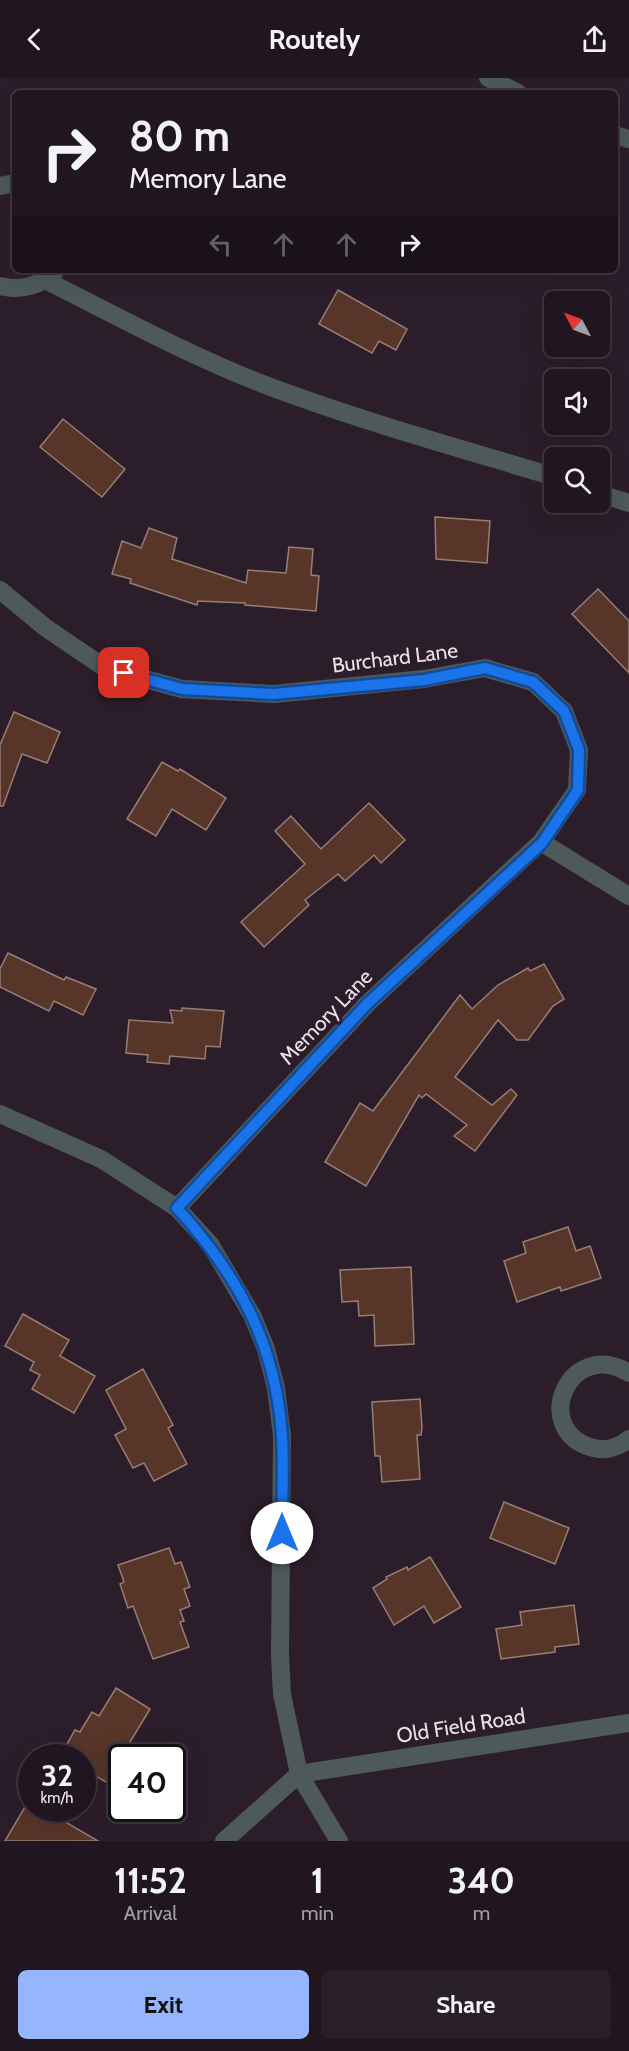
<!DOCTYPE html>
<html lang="en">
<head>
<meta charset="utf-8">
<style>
	body { margin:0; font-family:Cabin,sans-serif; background:#291f29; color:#f1f3f6; height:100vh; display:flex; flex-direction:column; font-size:22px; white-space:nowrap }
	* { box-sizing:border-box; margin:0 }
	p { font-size:20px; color:#a29fa5 }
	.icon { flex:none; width:33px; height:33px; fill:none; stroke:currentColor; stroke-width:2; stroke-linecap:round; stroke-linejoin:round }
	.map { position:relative; height:1763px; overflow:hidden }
	.side { display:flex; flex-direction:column; background:#211620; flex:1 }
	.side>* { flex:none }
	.banner { position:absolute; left:12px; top:12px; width:606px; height:183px; border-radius:9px; box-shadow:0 6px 24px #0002,0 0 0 2px #3e353e; background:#211620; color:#f1f3f6; overflow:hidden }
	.needle { width:39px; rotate:311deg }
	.fabs { position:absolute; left:544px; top:213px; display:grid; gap:12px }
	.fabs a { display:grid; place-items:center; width:66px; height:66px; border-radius:9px; background:#211620; box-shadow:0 6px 24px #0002,0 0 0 2px #3e353e; font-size:30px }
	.speed { position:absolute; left:18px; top:1666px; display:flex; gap:12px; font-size:30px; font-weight:700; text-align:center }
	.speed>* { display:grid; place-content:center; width:78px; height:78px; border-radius:50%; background:#211620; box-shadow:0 6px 24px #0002,0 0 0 2px #3e353e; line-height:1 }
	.speed small { font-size:15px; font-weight:400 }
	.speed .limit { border:3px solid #111; border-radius:9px; background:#fff; color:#111 }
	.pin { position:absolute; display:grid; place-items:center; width:51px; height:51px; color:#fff; margin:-26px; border-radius:12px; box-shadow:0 3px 9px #0006 }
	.me { position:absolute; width:66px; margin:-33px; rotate:0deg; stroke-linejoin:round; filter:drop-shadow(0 0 4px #0008) }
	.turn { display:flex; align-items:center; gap:21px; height:126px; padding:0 18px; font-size:27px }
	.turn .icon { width:78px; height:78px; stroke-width:2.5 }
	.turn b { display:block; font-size:42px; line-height:51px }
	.lanes { display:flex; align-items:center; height:57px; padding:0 18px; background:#0003; justify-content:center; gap:30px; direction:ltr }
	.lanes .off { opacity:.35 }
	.eta { display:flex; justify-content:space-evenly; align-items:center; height:102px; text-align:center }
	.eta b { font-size:36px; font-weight:700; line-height:42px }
	.cta { display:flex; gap:12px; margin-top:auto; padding:12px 18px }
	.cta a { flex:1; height:69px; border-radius:9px; background:#95b6fd; color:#111; font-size:24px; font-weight:700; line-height:69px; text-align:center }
	.cta a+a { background:#291f29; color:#f1f3f6 }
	header { display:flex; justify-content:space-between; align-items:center; height:78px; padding:0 18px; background:#211620; font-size:27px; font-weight:700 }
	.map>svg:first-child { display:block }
</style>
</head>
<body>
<header><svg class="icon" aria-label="back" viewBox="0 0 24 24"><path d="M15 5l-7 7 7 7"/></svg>Routely<svg class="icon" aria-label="share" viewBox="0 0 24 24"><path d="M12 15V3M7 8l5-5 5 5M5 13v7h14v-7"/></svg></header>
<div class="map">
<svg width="629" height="1763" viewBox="0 0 629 1763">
	<rect width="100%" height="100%" fill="#2c1d2b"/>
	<g fill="#583529" stroke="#967e75" stroke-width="1.5">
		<polygon points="338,212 407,251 396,272 379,263 372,275 319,246"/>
		<polygon points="63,341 125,391 102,419 40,369"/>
		<polygon points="435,439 490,443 487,485 436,481"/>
		<polygon points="149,450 177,460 172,481 246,505 248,492 286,495 289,469 313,471 311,497 319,498 316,533 245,527 245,525 198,523 197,527 130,505 131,501 112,496 122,463 141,470"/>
		<polygon points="598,511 629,543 629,595 572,536"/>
		<polygon points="14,634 60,654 47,685 22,676 3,728 0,728 0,667"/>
		<polygon points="162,684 178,693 180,691 226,720 206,752 172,731 156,758 127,741"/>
		<polygon points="369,725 405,762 381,785 374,777 345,803 338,796 305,822 309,827 264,869 241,844 305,786 275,753 291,738 321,771"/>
		<polygon points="8,875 64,902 66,899 96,911 83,937 54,923 49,933 0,909 0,891"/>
		<polygon points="544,886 564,921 553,928 528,962 517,962 498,942 455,999 492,1027 511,1011 517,1017 475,1073 454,1058 467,1047 426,1016 422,1020 419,1017 366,1108 325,1084 360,1025 373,1033 460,917 472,931 498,907 528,890 530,893"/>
		<polygon points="182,930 224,933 220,969 206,968 205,981 170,978 169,986 147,984 148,977 126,975 129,942 173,945 170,932 182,933"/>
		<polygon points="568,1149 576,1173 590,1168 601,1200 561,1213 560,1209 517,1224 504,1183 526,1175 523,1164"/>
		<polygon points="411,1189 414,1266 375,1268 374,1237 359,1238 358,1223 342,1224 340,1192"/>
		<polygon points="23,1236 69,1262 60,1278 95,1298 74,1335 32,1311 40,1297 30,1292 34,1284 5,1268"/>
		<polygon points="143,1291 173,1347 168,1350 187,1386 154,1403 144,1385 133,1390 115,1357 126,1351 106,1312"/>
		<polygon points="420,1321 422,1349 421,1357 417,1357 420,1401 382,1404 380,1378 375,1378 372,1324"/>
		<polygon points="504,1424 569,1450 555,1486 490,1460"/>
		<polygon points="169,1470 175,1486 181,1484 190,1509 184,1511 190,1528 180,1532 184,1543 180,1544 189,1569 153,1581 133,1528 128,1530 120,1506 124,1504 118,1487"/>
		<polygon points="430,1479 461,1529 434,1545 424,1528 394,1547 373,1510 387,1501 386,1499 407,1489 408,1492"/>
		<polygon points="574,1527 579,1566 555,1569 555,1574 501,1581 496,1551 522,1547 520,1534"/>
		<polygon points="116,1610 150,1631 106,1704 82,1690 82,1680 59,1680 75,1652 80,1654 92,1634 99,1638"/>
		<polygon points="29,1722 32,1724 32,1731 43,1731 98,1763 5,1763"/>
	</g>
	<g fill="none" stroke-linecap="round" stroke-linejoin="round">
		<g stroke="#4e5a5a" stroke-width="18">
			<polyline points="488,0 518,15"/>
			<polyline points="615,57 629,61"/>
			<polyline points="0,108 15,105"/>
			<path d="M45,202C121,240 197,282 276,311C368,345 462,371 555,399"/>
			<path d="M0,208C21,213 41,208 56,192"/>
			<polyline points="600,416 629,425"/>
			<polyline points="0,512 46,550 105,590 182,611 274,616 424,601 485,590 533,604 564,633 579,672 577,712 541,764 367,926 177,1130"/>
			<polyline points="541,764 629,818"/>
			<polyline points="0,1036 101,1081 177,1130 210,1166 252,1237 266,1271 276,1310 282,1358 280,1577 282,1616 299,1696 339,1763"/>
			<path d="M629,1295C569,1259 531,1350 590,1369C604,1374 618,1370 629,1361"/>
			<polyline points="224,1763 299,1696 629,1645"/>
		</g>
	</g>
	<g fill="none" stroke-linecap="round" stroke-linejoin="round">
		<defs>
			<path id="route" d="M124,595L182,611L274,616L424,602L485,590L533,604L564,633L579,672L578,712L542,765L367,926L177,1130C238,1197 276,1266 282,1358C284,1390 282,1423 282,1455"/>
		</defs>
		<use href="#route" stroke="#114b97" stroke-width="15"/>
		<use href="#route" stroke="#1a73e8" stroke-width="10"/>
	</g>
	<g text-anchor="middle" stroke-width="6" stroke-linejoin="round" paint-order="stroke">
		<g font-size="21" fill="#ebe1ea" stroke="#2c1d2b">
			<text transform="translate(395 580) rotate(-7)" y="7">Burchard Lane</text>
			<text transform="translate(326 939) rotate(-46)" y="7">Memory Lane</text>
			<text transform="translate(461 1648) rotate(-9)" y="7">Old Field Road</text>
		</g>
	</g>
</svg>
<div class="fabs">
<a><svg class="needle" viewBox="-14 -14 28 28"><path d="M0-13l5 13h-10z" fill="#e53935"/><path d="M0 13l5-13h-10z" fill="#a29fa5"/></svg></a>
<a><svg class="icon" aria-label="sound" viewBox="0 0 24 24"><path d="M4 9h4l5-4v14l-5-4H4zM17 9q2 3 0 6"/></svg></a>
<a><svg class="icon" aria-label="search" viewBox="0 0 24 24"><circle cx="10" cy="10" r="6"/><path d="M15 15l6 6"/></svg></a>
</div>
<div class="speed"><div>32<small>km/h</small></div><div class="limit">40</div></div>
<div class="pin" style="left:124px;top:595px;background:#d93025"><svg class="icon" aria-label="arrive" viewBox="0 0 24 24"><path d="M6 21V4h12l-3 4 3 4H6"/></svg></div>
<svg class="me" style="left:282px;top:1455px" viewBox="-20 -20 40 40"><circle r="19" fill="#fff"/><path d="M0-13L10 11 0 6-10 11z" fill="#1a73e8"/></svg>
<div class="banner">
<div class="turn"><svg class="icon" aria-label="right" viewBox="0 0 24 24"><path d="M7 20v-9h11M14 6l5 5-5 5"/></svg><div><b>80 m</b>Memory Lane</div></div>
<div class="lanes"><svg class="icon off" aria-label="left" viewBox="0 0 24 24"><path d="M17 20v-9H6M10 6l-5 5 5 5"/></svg><svg class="icon off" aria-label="ahead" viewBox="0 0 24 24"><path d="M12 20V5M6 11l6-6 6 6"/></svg><svg class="icon off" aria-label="ahead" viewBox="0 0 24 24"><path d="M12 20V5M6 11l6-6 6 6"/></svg><svg class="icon" aria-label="right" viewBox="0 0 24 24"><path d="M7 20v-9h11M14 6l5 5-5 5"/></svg></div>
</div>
</div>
<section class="side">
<div class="eta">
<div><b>11:52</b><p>Arrival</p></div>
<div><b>1</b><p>min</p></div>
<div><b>340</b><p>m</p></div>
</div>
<div class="cta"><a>Exit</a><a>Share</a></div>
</section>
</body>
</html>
